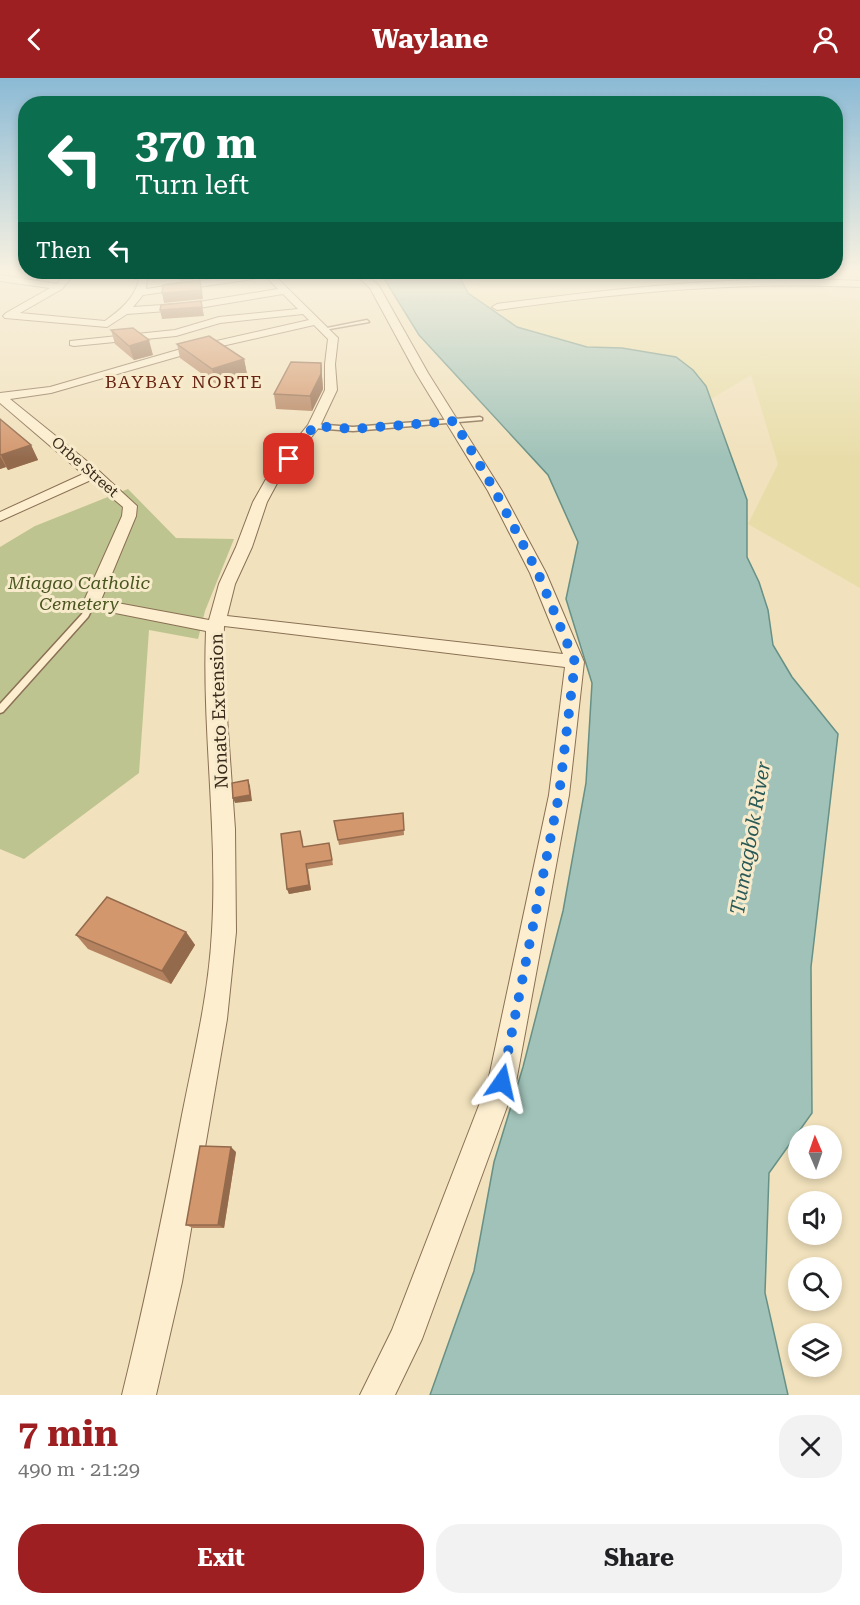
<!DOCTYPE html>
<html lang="en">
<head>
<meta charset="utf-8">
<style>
	body { margin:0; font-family:"Roboto Serif",serif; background:#f2f2f2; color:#202124; height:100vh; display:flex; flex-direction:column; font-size:22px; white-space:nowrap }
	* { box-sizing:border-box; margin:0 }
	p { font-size:20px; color:#757577 }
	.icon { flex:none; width:33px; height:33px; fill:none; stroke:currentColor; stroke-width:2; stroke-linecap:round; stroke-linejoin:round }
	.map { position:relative; height:1317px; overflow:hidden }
	.sheet { display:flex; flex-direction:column; background:#fff; flex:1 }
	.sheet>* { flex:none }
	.guide { position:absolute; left:18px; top:18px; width:825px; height:183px; border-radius:24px; box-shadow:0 3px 9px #0003; background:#0b6e4f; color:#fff; overflow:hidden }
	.needle { width:39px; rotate:358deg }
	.buttons { position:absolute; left:788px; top:1047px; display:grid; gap:12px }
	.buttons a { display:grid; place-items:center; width:54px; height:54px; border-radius:50%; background:#fff; box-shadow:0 3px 9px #0003; font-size:30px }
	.pin { position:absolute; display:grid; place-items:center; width:51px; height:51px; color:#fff; margin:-26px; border-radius:12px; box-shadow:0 3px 9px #0006 }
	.me { position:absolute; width:66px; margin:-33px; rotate:11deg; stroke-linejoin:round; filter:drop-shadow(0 0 4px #0008) }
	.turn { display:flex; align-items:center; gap:21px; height:126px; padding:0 18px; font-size:27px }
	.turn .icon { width:78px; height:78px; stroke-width:2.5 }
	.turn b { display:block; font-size:42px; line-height:51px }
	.then { display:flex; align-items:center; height:57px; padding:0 18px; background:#0003; gap:12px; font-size:22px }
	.round { display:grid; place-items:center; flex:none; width:63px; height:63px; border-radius:24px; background:#f2f2f2 }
	.summary { display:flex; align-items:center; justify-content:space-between; height:102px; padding:0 18px }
	h1 { font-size:36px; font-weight:700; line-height:45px; color:#9e1f21 }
	.action { display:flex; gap:12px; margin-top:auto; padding:12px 18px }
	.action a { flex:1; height:69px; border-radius:24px; background:#9e1f21; color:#fff; font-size:24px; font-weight:700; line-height:69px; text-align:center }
	.action a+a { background:#f2f2f2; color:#202124 }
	header { display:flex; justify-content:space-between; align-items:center; height:78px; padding:0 18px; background:#9e1f21; color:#fff; font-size:27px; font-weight:700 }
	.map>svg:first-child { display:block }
</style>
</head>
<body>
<header><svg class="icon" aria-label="back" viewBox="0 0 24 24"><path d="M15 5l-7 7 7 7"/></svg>Waylane<svg class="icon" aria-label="person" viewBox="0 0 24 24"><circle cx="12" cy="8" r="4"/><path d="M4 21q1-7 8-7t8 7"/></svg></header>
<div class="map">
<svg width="860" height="1317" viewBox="0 0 860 1317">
	<rect width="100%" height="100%" fill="#f1e1bc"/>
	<polygon fill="#e8dda9" points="491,196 855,196 818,203 832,219 860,221 860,510 748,446 778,386 751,297 711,321 706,308 676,279 622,270 587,269 517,249 468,215"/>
	<polygon fill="#bec490" points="128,411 176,460 234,461 205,533 198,561 149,552 139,695 24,781 0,771 0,469 35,448"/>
	<polygon fill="#a0c2b8" stroke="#679086" stroke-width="1.5" points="376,196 458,196 468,215 517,249 587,269 622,270 676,279 693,292 706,308 747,422 747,479 759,504 768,532 773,567 792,599 838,656 811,889 812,1035 769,1095 765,1215 788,1317 430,1317 474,1193 494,1084 523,989 563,833 586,705 592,605 566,521 578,464 548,397 419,257 385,202"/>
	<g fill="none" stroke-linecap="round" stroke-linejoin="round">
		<defs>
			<g id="lane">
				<polygon points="367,242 369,244 324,252 322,251"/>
				<polygon points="480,339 482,340 482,342 353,353 314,350 311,348 314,346 353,349"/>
				<polygon points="88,523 94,523 95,525 88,539 3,634 0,635 0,626 82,536"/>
			</g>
			<g id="street">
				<path d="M65,196H74L62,211L20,235L105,243C120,232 134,221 139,202L121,196H141L147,199L146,211L246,196H273L338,260L335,286L337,312L320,348L281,398L267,424L252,469L235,506L227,538L563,576L530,495L488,413L416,295L370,210L355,196H365L379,208L428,295L502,413L546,495L584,584L569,717L516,1004L422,1261L395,1317H360L392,1252L488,1004L549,717L565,589L224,548L223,583L235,751L236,854L227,941L182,1204L156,1317H122C145,1224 164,1131 182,1037C194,976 209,915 212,853C218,753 202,653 206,553L85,529L83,525L122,438L123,429L91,402L0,443V434L83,396L0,325V315L50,309L181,271L309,242L303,236L220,245L176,258L74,268L70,267V263L175,252L219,239L298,231L283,216L193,231L127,236L107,249L5,240L3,238L6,235L50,210L0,203V197L57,206ZM266,199L278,211L193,225L133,229L143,217ZM314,247L328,261L325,286V312L308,347L270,394L253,424L236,469L219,506L209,542L101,522L136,438L137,428L99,393L10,321L51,315L187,276Z"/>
				<path d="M814,201L860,203V209C738,203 618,215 497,232L492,229L497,226C603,212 708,200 814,201Z"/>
			</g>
		</defs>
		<use href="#lane" stroke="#8a7054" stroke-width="3"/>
		<use href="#street" stroke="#8a7054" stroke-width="2"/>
		<use href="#lane" fill="#fceecf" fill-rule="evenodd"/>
		<use href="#street" fill="#fceecf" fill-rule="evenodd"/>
	</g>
	<g fill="#b5825f">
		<polygon points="170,196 212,196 212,199 181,203"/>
		<polygon points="111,252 153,277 134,282 115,266"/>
		<polygon points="177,266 244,281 247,296 216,306 180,280"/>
		<polygon points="321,285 323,311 312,333 276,331 274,316"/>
		<polygon points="0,341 31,367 38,382 8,392 6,389 0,391"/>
		<polygon points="403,735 404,757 339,767 334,743"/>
		<polygon points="302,758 303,769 329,765 333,787 308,791 311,812 289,816 287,811"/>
		<polygon points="186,854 195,867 171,906 88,871 76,857"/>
		<polygon points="236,1074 224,1150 193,1150 186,1147"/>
	</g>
	<g fill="#946a4d">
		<polygon points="179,196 212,196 212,199 181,203"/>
		<polygon points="200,202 202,211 203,221 164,225 162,215"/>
		<polygon points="201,223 204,238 162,241 160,232"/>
		<polygon points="149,262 153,277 134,282 129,268"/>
		<polygon points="244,281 247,296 216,306 212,291"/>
		<polygon points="321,285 323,311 312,333 310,318"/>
		<polygon points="31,367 38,382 8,392 1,377"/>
		<polygon points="0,378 6,389 0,391"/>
		<polygon points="248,702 250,708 252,723 235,725 233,720"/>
		<polygon points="306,786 311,812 289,816 287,811"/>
		<polygon points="186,854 195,867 171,906 162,893"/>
		<polygon points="231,1069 236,1074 224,1150 218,1147"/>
	</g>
	<g fill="#d3976e" stroke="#946a4d" stroke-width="1.5">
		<polygon points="200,202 201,212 162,215 163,207"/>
		<polygon points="201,223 202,229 160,232 161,227"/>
		<polygon points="133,250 149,262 129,268 111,252"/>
		<polygon points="209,258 244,281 212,291 177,266"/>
		<polygon points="291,284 321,285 321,296 310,318 274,316"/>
		<polygon points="0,341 31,367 1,377 0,376"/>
		<polygon points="248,702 250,717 233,720 232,705"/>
		<polygon points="403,735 404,752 338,762 334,743"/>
		<polygon points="300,753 303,769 329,765 332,782 306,786 309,807 287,811 281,756"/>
		<polygon points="107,819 186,854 162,893 76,857"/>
		<polygon points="200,1068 231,1069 218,1147 186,1147"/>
	</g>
	<linearGradient id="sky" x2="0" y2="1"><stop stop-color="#8bbad5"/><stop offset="0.51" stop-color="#f9f2e1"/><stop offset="1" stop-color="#f9f2e1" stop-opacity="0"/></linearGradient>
	<rect width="860" height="381" fill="url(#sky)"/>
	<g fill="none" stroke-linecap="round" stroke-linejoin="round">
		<polyline stroke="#1a73e8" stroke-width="10" stroke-dasharray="0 18" points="289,381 314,348 353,351 454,343 495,413 538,495 575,584 559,717 502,1004"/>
	</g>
	<g text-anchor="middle" stroke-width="6" stroke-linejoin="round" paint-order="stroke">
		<g font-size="15" fill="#38281a" stroke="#f8ebcc">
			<text transform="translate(85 389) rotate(41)" y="5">Orbe Street</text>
		</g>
		<g font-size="18" letter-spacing="1.5" fill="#682716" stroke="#f8ebcc">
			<text x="184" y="310">BAYBAY NORTE</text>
		</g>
		<g font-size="18" font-style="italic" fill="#49561f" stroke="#f8ebcc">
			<text x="79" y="511">Miagao Catholic<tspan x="79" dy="21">Cemetery</tspan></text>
		</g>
		<g font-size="18" fill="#38281a" stroke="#f8ebcc">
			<text transform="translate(219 633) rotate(-92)" y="6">Nonato Extension</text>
		</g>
		<g font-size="20" font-style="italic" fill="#285956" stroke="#f8ebcc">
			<text transform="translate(750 760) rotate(-80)" y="7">Tumagbok River</text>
		</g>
	</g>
</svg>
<div class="buttons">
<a><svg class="needle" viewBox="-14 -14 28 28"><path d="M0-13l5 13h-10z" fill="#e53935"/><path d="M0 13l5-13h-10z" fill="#757577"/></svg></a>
<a><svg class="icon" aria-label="sound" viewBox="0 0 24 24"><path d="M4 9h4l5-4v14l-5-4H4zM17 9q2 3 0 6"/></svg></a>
<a><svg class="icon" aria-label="search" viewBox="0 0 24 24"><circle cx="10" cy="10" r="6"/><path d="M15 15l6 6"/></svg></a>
<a><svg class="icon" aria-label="layers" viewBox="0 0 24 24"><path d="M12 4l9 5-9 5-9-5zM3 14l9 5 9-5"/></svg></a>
</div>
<div class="pin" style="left:289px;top:381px;background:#d93025"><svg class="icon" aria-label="arrive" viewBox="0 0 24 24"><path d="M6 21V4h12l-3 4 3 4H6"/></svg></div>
<svg class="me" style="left:502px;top:1004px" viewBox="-20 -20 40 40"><path d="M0-17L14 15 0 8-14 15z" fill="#1a73e8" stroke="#fff" stroke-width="4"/></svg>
<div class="guide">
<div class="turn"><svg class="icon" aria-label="left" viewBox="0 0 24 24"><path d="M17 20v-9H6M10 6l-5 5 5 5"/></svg><div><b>370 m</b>Turn left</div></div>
<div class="then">Then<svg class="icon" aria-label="left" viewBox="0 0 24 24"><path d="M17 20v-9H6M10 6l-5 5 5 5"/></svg></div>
</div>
</div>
<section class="sheet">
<div class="summary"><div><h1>7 min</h1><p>490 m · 21:29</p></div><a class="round"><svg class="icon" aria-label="close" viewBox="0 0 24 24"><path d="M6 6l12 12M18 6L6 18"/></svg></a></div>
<div class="action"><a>Exit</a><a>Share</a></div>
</section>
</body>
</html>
